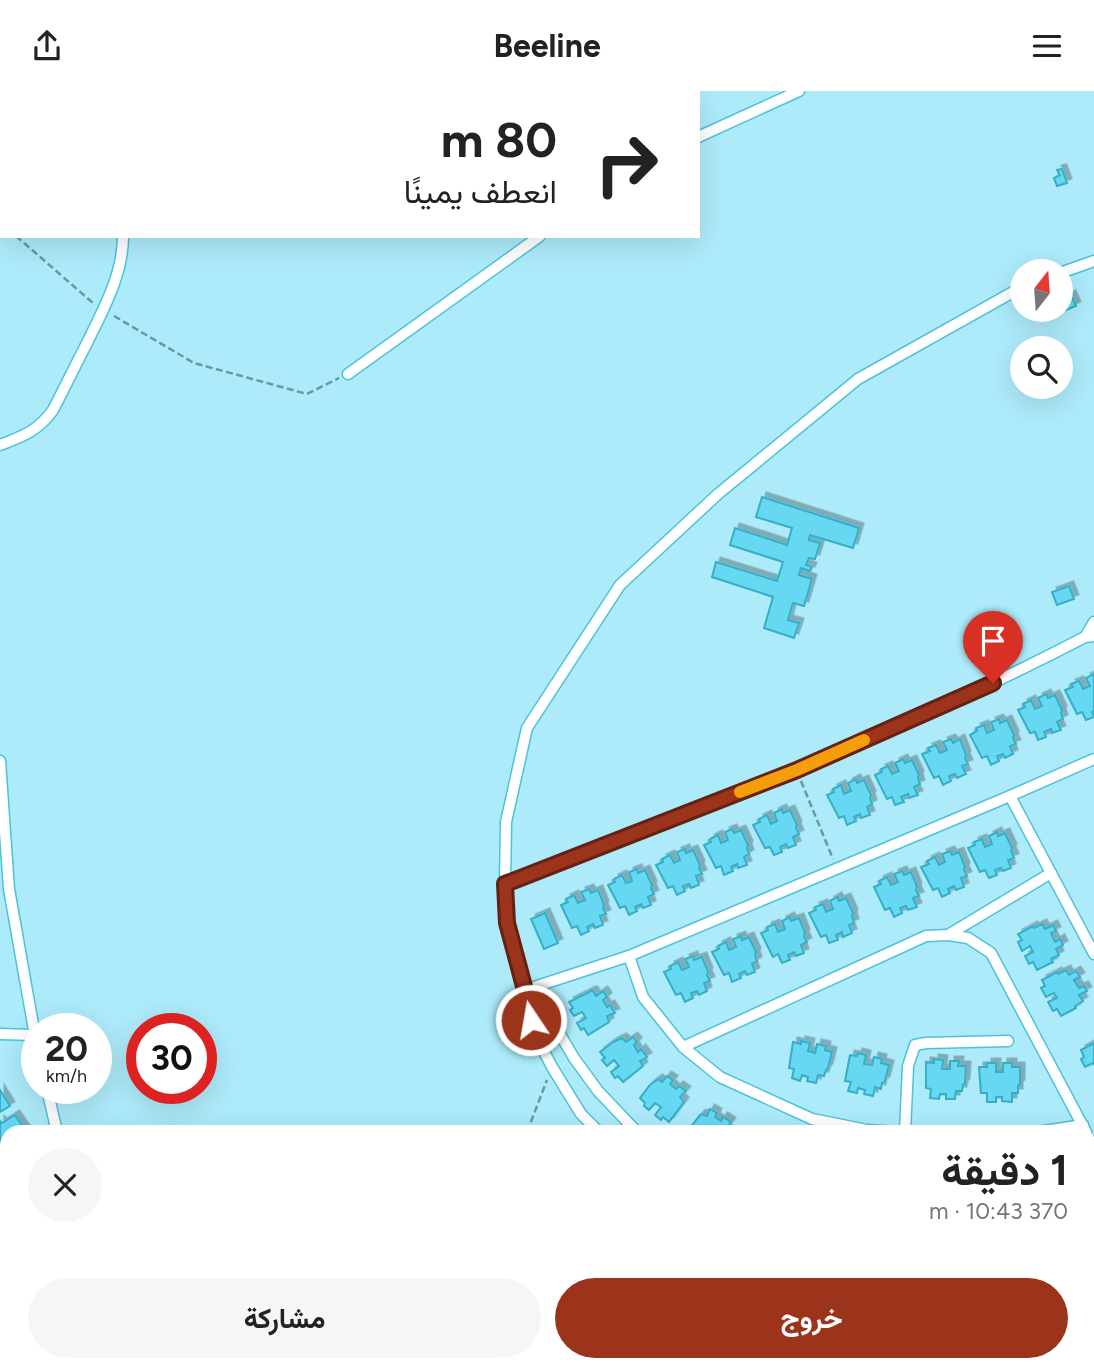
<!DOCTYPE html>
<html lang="ar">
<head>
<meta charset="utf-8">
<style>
	body { margin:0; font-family:Figtree,Vazirmatn,sans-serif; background:#f6f6f6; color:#222; direction:rtl; height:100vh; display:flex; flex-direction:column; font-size:26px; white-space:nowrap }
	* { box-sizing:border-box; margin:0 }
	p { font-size:23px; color:#767676 }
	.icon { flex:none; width:38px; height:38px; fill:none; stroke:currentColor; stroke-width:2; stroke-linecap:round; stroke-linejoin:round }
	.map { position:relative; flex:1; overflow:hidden; direction:ltr }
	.sheet { position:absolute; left:0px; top:1034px; width:1096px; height:247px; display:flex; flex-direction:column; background:#fff; border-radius:21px 21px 0 0; box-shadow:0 7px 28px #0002; direction:rtl }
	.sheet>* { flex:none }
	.hud { position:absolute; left:0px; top:0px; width:700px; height:147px; box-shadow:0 7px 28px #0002; direction:rtl; background:#fff; color:#222; overflow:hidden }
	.needle { width:46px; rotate:17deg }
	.fabs { position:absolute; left:1010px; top:168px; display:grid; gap:14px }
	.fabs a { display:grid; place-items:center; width:63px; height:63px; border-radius:50%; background:#fff; box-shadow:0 7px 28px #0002; font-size:35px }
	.speed { position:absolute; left:21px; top:922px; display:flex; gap:14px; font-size:35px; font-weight:700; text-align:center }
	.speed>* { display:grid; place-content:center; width:91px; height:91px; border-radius:50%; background:#fff; box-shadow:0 7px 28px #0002; line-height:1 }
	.speed small { font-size:18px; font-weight:400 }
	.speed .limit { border:10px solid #d22; background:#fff; color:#111 }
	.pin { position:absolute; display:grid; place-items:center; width:60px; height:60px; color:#fff; margin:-72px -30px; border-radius:50% 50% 50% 0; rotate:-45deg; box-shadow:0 0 7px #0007 }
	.pin .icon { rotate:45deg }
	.me { position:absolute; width:77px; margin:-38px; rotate:348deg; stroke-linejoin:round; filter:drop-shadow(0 0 5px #0008) }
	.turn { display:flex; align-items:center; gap:24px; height:147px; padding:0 28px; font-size:32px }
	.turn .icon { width:91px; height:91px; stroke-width:2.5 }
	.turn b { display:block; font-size:49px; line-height:60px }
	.round { display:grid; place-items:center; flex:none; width:74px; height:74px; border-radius:37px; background:#f6f6f6 }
	.overview { display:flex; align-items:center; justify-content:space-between; height:119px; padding:0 28px }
	h1 { font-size:42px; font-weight:700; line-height:52px }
	.action { display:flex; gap:14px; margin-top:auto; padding:14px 28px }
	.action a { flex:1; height:80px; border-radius:42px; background:#9c331b; color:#fff; font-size:28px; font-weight:700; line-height:80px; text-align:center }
	.action a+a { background:#f6f6f6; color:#222 }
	header { display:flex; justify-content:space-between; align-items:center; height:91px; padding:0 28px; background:#fff; font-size:32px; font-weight:700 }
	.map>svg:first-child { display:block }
</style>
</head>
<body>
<header><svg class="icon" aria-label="menu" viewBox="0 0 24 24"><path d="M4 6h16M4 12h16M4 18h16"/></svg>Beeline<svg class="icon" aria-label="share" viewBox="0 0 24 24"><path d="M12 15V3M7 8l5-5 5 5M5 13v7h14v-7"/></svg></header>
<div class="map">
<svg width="1094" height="1280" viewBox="0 0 1094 1280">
	<defs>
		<filter id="shadow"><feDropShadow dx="4.5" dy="-4.5" stdDeviation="0" flood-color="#0004"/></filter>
	</defs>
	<rect width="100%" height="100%" fill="#adebfa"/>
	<g fill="#66d8f2" stroke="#34aec6" stroke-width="2" filter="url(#shadow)">
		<polygon points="1062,78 1067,92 1057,95 1054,87 1060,84 1057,79"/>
		<polygon points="1071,204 1076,215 1061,221 1060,209"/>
		<polygon points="762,406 859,437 853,457 810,444 809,449 820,452 815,468 809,467 806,474 812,476 810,480 801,477 799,484 812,488 804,515 793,512 788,529 799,532 794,547 764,537 773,506 712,486 716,471 777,490 783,471 730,454 735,437 787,454 792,437 756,426"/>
		<polygon points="1069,495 1074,508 1057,514 1052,501"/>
		<polygon points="1094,583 1094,620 1092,621 1094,626 1086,629 1082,621 1077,623 1065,599 1073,596 1071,593 1079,590 1083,598 1090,595 1086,587"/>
		<polygon points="1046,603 1048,607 1055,604 1062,619 1061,622 1063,628 1057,631 1061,639 1052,642 1051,638 1044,641 1046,646 1038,649 1035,641 1030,642 1018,619 1025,616 1023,613 1031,609 1035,618 1042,615 1038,607"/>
		<polygon points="999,628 1000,632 1007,629 1014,644 1013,647 1016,653 1010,655 1013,663 1005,667 1003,663 997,665 999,670 991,674 987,665 982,667 970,644 977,640 976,637 984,634 987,642 994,639 991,631"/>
		<polygon points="951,648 953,652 960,648 966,664 965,667 968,673 962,675 966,683 957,687 955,683 949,685 951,690 943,694 939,685 934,687 922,663 930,660 928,657 936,654 940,662 947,659 943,651"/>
		<polygon points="903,668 905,672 912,669 919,684 918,687 920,693 914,696 918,704 909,707 908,703 901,706 904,711 895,714 892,706 887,708 875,684 882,681 881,678 888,675 892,683 899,680 895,672"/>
		<polygon points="856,688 857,692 864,689 871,704 870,707 872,713 867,716 870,724 861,727 860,723 854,726 856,730 847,734 844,725 839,727 827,704 834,701 833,698 841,694 844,703 851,700 848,692"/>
		<polygon points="782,718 783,722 790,719 797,734 796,737 799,743 793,746 796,754 788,757 786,753 780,756 782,761 774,764 770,756 765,757 753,734 760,731 759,728 767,724 771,733 777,730 774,722"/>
		<polygon points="732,738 734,742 741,739 748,754 747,757 749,763 744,766 747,774 738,777 737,773 731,776 733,780 724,784 721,775 716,777 704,754 711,751 710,748 718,744 721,752 728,749 725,741"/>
		<polygon points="997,741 998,745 1005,742 1012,757 1011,760 1014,767 1008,769 1011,777 1003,780 1001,777 995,779 997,784 989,787 985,779 980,781 968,757 975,754 974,751 982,748 985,756 992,753 989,745"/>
		<polygon points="685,758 686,762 693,759 700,774 699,777 702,783 696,785 699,794 691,797 689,793 683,795 685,800 677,804 673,795 668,797 656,774 663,771 662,768 670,764 674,772 680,769 677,761"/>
		<polygon points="950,760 952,764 959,761 965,776 964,779 967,785 961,787 964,796 956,799 954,795 948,798 950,802 942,806 938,797 933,799 921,776 929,773 927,770 935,766 939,774 945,771 942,763"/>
		<polygon points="637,778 638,782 645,779 652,794 651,797 654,803 648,806 651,814 643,817 641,813 635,816 637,820 629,824 625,815 620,817 608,794 615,791 614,788 622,784 626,792 632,790 629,781"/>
		<polygon points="902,780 904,784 911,781 917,796 916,799 919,805 913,807 917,816 908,819 906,815 900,817 902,822 894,826 890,817 885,819 874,796 881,793 879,790 887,786 891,794 898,791 894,783"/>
		<polygon points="589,798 591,802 598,799 604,814 603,817 606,823 600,825 603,834 595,837 593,833 587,836 589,840 581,844 577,835 572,837 561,814 568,811 566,808 574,804 578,812 585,809 581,801"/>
		<polygon points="837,806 839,810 846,807 853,822 852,825 854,832 849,834 852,842 843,846 842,841 836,844 838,849 829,852 826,844 821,846 809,822 816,819 815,816 823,813 826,821 833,818 830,810"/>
		<polygon points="545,822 558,852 544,858 531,828"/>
		<polygon points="790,826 791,830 799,827 805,842 804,845 807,851 801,854 804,862 796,865 794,861 788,864 790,869 782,872 778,863 773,866 761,842 768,839 767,836 775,833 778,841 785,838 782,830"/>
		<polygon points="1042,833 1045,838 1053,834 1056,840 1051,842 1055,851 1060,848 1063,854 1056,858 1059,864 1051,868 1053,871 1037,879 1033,871 1029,873 1025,865 1033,861 1030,855 1022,860 1018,851 1022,849 1018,843 1033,835 1034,837"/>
		<polygon points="741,845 742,849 749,846 756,861 755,864 757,870 752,873 755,881 747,884 745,880 739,883 741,887 732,891 729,882 724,884 712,861 719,858 718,855 726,851 729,859 736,856 733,848"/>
		<polygon points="693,865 694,869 702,866 708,881 707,884 710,890 704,892 707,900 699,904 697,900 691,902 693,907 685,911 681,902 676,904 664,881 671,878 670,875 678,871 682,879 689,876 685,868"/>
		<polygon points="1066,879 1069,884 1076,880 1080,886 1074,889 1079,897 1084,895 1087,900 1079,904 1083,910 1075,915 1076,917 1061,925 1057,918 1053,920 1048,911 1057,907 1054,902 1046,906 1041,897 1045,895 1042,889 1057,881 1058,883"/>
		<polygon points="591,900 593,900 596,905 603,900 607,906 603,909 607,916 610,914 615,922 607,925 609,931 588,944 584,937 581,939 577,932 586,927 582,921 574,925 570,919 573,917 569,911"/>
		<polygon points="633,946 637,951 634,954 638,961 641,958 647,966 640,970 643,975 623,991 618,985 615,987 611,981 619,975 614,969 607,975 602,969 605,967 600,961 613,951 622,947 626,951"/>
		<polygon points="801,950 810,952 808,960 815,962 817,953 826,955 825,959 832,961 828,977 826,979 824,985 818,984 816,992 807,990 808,986 802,984 800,990 792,987 794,978 789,977 793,951 801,953"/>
		<polygon points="1094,952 1094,974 1093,972 1085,976 1081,968 1084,966 1081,959"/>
		<polygon points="858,962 866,964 864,973 872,974 874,966 882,968 881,972 889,974 885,990 882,992 881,998 875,996 873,1005 864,1003 865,999 858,997 857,1002 848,1000 851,991 845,990 850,964 857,965"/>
		<polygon points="934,968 943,969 942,978 950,978 950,970 959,970 958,975 966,975 965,992 963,994 962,1000 956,1000 955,1008 946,1008 946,1003 940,1003 939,1008 930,1007 931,998 926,997 926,971 934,972"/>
		<polygon points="987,972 996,972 996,981 1003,981 1003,972 1012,972 1012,976 1020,976 1020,993 1018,995 1018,1002 1012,1002 1012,1011 1002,1010 1002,1006 996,1006 996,1011 987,1011 987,1002 981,1002 979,976 987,976"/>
		<polygon points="667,985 673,989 670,993 676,998 679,995 686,1000 680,1006 684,1011 669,1031 663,1026 661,1029 655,1024 661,1016 655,1012 649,1019 644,1015 645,1012 640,1007 650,994 658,988 662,991"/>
		<polygon points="0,999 10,1015 0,1021"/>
		<polygon points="710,1018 717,1022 715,1026 721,1030 723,1026 731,1031 726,1038 730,1041 687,1041 700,1024 702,1023 707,1025"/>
		<polygon points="15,1024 26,1040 7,1041 7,1046 2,1048 4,1051 0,1054 0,1030 2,1032"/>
		<polygon points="0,1215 1,1217 3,1216 7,1220 7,1232 0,1237"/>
		<polygon points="658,1274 661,1280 647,1280 657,1274"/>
	</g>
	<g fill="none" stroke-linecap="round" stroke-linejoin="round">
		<defs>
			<g id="street">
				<polyline points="68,0 69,2"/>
				<polyline points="698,46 799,0"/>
				<polyline points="1060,182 1094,170"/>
				<polyline points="348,283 540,145"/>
				<path d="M0,354C23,345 38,340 53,319C65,296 76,273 88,250C104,217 123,183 123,145"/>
				<polyline points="1085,546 1094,531"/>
				<polyline points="0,670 9,798 37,956"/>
				<polyline points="1010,705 1094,863"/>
				<path d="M505,793C701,718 899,643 1085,546L1094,545"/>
				<polyline points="948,844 1051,782"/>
				<polyline points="629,865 643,906 683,956 720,986 812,1028 867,1039 896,1041"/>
				<polyline points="525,899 629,865 1010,705 1094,668"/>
				<polyline points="532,912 549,925 574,967 598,1000 637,1041"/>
				<polyline points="0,943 34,944"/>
				<polyline points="683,956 926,845 948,844 968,847 991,862 1086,1041"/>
				<polyline points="47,998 57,1041"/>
				<polyline points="599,1041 581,1023 552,976 535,943 532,929 532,912 525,899 507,832 505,793 506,731 527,637 620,494 718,403 858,288 1022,196"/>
				<polyline points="905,1041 908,975 915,954 926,952 1008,950"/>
				<polyline points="1038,1041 1083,1034"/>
				<polyline points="1088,1048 1094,1061"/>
				<polyline points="1088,1137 1094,1136"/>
				<polyline points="1088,1164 1094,1164"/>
				<polyline points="1088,1254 1094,1254"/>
				<polyline points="598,1274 599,1280"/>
				<polyline points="27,1280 39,1274"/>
				<polyline points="773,1280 774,1274"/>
				<polyline points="1000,1280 1001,1274"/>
			</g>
		</defs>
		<use href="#street" stroke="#4dc2db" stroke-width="13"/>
		<g stroke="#6599a5" stroke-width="2.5" stroke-dasharray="7 3.5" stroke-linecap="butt">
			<polyline points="0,131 2,133"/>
			<polyline points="16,145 93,212"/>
			<polyline points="114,225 194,272 307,303 339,287"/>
			<polyline points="801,690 833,768"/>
			<polyline points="527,1041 547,989"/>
			<polyline points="504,1274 505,1280"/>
		</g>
		<use href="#street" stroke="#fff" stroke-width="10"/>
	</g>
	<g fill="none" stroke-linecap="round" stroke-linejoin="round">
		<defs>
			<polyline id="route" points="531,929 532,912 525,899 507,832 505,793 797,679 993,592"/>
		</defs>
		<use href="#route" stroke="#652112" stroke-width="18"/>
		<use href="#route" stroke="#9c331b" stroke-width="12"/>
		<polyline stroke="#f59e0b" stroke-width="12" points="740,701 797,679 864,649"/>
	</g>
</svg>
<div class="fabs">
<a><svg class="needle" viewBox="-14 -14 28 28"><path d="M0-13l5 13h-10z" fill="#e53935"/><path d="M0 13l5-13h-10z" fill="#767676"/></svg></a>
<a><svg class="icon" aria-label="search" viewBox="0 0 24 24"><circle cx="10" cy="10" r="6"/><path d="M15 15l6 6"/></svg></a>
</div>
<div class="speed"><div>20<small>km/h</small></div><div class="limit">30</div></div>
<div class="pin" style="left:993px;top:592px;background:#d93025"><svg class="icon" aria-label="arrive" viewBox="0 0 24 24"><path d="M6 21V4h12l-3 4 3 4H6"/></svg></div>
<svg class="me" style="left:531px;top:929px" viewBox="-20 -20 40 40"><circle r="17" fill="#9c331b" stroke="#fff" stroke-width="3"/><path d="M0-11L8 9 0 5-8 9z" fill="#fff"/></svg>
<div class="hud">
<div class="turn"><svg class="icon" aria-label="right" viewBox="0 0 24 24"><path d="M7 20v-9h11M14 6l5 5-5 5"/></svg><div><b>80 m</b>انعطف يمينًا</div></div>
</div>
<section class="sheet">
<div class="overview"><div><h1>1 دقيقة</h1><p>370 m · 10:43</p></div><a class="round"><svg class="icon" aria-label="close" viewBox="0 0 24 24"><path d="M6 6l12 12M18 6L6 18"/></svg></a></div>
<div class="action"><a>خروج</a><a>مشاركة</a></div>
</section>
</div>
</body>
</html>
